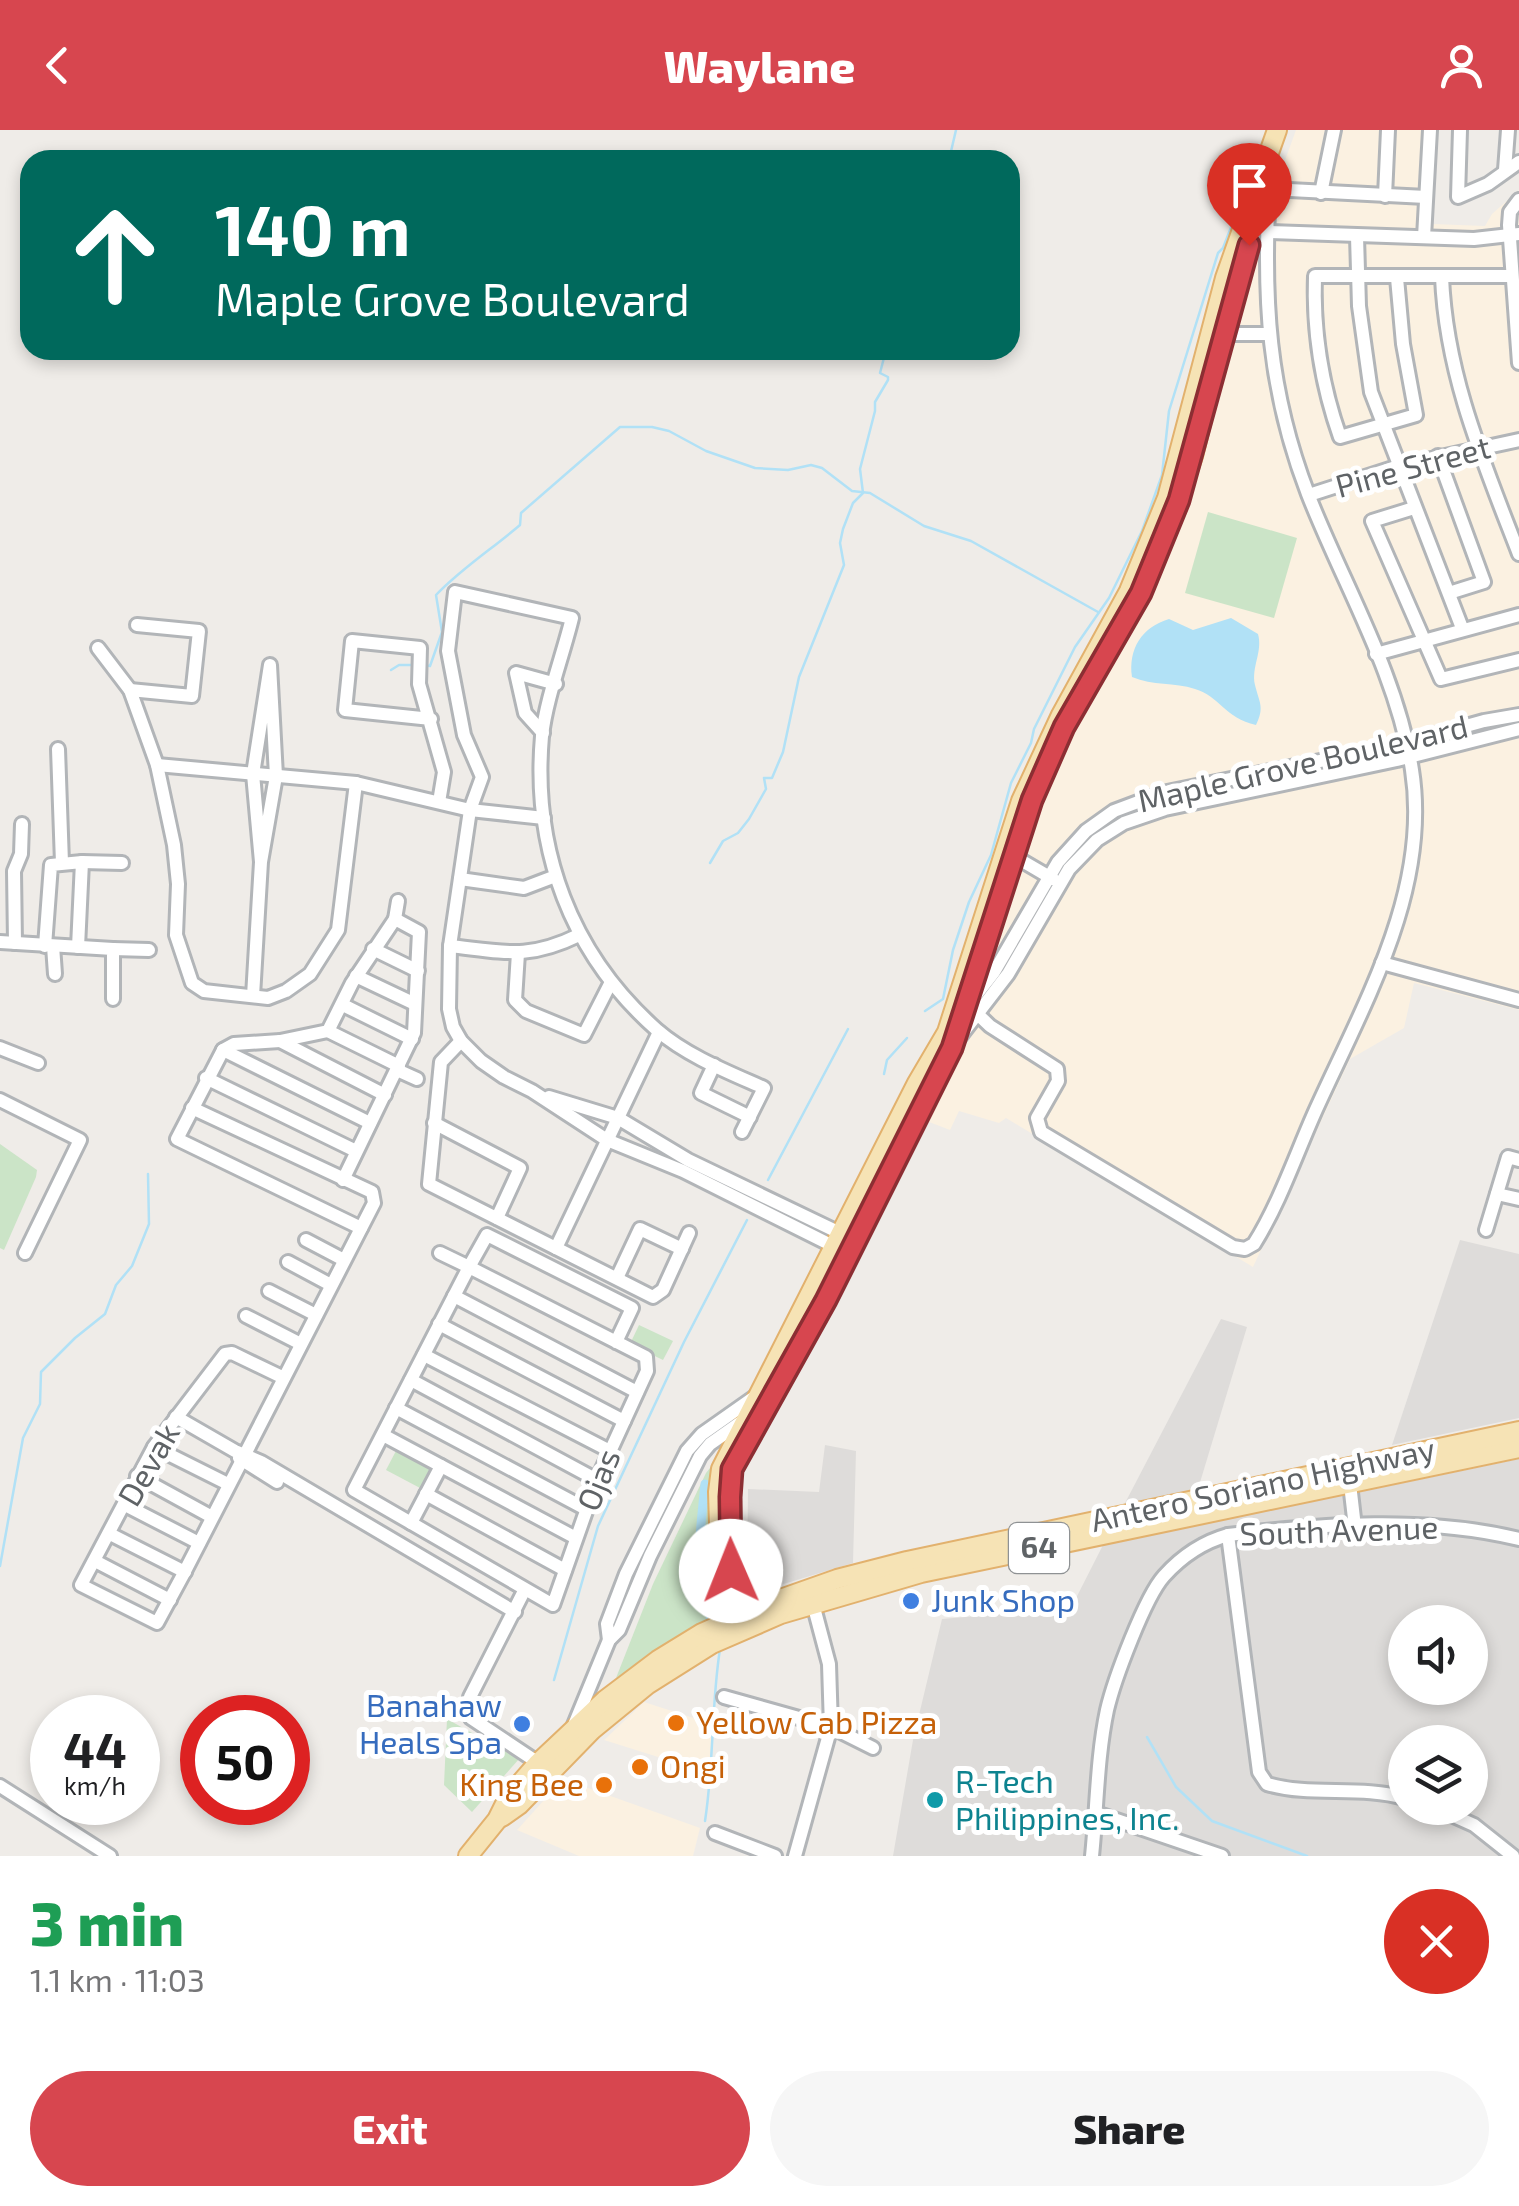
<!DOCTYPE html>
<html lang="en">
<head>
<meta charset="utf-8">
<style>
	body { margin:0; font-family:"Exo 2",sans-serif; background:#f6f6f6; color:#202124; height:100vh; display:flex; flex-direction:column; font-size:38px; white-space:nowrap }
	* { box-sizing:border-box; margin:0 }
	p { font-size:32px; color:#757577 }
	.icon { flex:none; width:55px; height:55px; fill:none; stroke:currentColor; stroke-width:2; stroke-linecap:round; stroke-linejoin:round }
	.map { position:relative; height:1726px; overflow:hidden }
	.details { display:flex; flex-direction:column; background:#fff; flex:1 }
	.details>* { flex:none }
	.banner { position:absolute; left:20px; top:20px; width:1000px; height:210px; border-radius:30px; box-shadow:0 5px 15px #0003; background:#00695c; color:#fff; overflow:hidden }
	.tools { position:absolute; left:1388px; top:1475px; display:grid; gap:20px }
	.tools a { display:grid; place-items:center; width:100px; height:100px; border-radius:50%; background:#fff; box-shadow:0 5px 15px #0003; font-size:50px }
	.speed { position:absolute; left:30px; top:1565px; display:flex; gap:20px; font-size:50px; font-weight:700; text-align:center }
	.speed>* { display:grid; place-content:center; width:130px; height:130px; border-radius:50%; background:#fff; box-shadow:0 5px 15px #0003; line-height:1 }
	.speed small { font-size:25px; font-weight:400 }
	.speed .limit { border:15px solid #d22; background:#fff; color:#111 }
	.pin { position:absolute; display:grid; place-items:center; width:85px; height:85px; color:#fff; margin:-102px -42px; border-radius:50% 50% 50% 0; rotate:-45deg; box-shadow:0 0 10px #0007 }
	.pin .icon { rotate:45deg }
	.me { position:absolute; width:110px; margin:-55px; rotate:359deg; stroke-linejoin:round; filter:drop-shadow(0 0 8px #0008) }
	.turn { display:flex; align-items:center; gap:35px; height:210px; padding:0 30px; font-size:45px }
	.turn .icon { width:130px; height:130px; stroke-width:2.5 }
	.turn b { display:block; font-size:70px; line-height:85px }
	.round { display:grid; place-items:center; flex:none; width:105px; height:105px; border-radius:52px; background:#f6f6f6 }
	.headline { display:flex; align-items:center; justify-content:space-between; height:170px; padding:0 30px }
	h1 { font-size:60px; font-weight:800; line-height:75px; color:#1e9e55 }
	.button { display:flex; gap:20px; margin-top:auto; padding:20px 30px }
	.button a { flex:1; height:115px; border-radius:60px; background:#d7464f; color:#fff; font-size:40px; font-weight:800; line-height:115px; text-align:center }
	.button a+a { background:#f6f6f6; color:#202124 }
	header { display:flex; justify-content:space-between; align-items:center; height:130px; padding:0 30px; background:#d7464f; color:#fff; font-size:45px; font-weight:800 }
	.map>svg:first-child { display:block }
</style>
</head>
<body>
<header><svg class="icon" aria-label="back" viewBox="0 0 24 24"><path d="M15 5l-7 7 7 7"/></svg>Waylane<svg class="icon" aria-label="person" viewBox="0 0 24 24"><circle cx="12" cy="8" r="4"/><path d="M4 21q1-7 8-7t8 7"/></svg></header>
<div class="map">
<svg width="1519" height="1726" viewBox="0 0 1519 1726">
	<rect width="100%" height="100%" fill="#efece8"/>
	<g fill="#fbf1e1">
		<polygon points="1296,0 1436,0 1432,94 1485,96 1492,84 1519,60 1519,880 1414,853 1404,898 1350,929 1253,1137 1006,988 999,993 959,981 950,1000 924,990 978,894 998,799 1040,672 1075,598 1148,463 1177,395 1208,291 1244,144"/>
		<polygon points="644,1572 712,1594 709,1643 604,1610"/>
		<polygon points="563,1649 700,1698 693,1726 579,1726 517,1700"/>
	</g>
	<g fill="#dedcda" fill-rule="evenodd">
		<polygon points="1460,1110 1519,1124 1519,1288 1392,1315"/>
		<polygon points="1221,1189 1247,1197 1198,1359 1124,1375"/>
		<polygon points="825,1315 856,1321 853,1433 747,1465 748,1359 819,1362"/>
		<path d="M1519,1329V1726H893L913,1610L942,1489L1071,1478L1103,1415ZM1405,1492H1470V1558H1405ZM1405,1612H1470V1678H1405Z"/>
	</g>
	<g fill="#cbe4c7">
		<polygon points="1208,382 1297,408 1274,488 1185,463"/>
		<polygon points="0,1014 37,1040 36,1047 4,1120 0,1118"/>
		<polygon points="639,1195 673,1211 663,1230 630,1214"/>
		<polygon points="397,1319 431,1337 420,1358 386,1340"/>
		<polygon points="718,1328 714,1485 616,1548 653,1454 706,1343"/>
		<polygon points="447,1589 519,1629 472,1682 444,1655"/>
	</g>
	<path fill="#b1e1f6" d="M1231,488L1258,504C1263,522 1251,537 1255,555C1259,572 1265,577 1256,595C1225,588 1219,566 1195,559C1174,552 1153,556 1132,547C1128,519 1142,497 1169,489L1193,500Z"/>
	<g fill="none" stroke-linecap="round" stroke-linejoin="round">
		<g stroke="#b1e1f6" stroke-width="2.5">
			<polyline points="949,30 956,0"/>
			<path d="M423,535L430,536L442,502L436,465C462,438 492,419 520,395L521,383L620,297H652L669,301L706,321L755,338L788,340L811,335L822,338L852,361L870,363L924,396L971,411L1098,482"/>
			<polyline points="391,540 399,535 415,535"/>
			<polyline points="710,733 723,711 738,703 749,689 766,659 764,648 772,648 783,622 799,547 844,435 840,413 843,399 853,373 863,363 860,339 875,281 875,272 888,250 888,247 880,243 886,220"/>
			<polyline points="925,881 943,869 953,820 969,772 991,725 1011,653 1031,613 1034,599 1075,517 1109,468 1142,401 1162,345 1169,281 1218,123 1223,118 1260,23"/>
			<polyline points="884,944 887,930 907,908"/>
			<polyline points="768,1050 848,899"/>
			<polyline points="0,1436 23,1308 40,1274 41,1242 75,1208 105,1184 116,1155 132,1136 149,1094 148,1044"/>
			<polyline points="554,1550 598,1396 684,1212 747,1090"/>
			<polyline points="1147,1607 1176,1657 1212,1691 1307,1726"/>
			<path d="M705,1691C714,1634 711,1576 720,1519"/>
		</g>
		<path stroke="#b1e1f6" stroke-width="9" d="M705,1354C700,1407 693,1438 711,1489"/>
		<defs>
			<g id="minor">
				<polyline points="1460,0 1458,67 1488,54 1519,32"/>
				<polyline points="1505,40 1508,0"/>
				<polyline points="1321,63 1334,0"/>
				<polyline points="1385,66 1388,0"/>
				<polyline points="1519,70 1510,82 1509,95 1519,233"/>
				<polyline points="1267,102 1474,109 1519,104"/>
				<polyline points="1357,106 1359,176 1371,262 1462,498"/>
				<polyline points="1424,107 1430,0"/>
				<path d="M1442,147C1446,246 1484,333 1519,424"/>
				<path d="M1397,148L1403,214L1416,285L1340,307C1322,256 1313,200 1315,146H1512"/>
				<polyline points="1223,204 1268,204"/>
				<polyline points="1438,326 1484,452 1449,463"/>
				<polyline points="1309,365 1399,336 1519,310"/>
				<polyline points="1414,378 1372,391 1441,549 1519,530"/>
				<polyline points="98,518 130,560 157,635 174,715 178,754 176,805 192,853 204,861 268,868 286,861 310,844 338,800 356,653"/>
				<polyline points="1376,524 1519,485"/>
				<polyline points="130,560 192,566 199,501 137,495"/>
				<polyline points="431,589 345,580 352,511 420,518 419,554 444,642 439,672"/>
				<polyline points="543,603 525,583 516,543 556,554"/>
				<polyline points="58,619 62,733"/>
				<polyline points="157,635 356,653 470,680 544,688"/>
				<polyline points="1012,725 1053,749"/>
				<polyline points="82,732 122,733"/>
				<polyline points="460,749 524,758 553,747"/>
				<polyline points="395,789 398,771"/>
				<polyline points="0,812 113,819 113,869"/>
				<polyline points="15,813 14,741 21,724 22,694"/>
				<polyline points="45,816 51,735 82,732 78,817"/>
				<polyline points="53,816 55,844"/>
				<path d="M450,816C504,822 528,830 579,805"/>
				<polyline points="113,819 149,820"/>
				<polyline points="373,819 418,841"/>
				<polyline points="518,823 515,870 526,881 584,905 611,852"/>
				<polyline points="1382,833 1519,870"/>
				<polyline points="356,846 415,874"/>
				<polyline points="253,866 261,732 276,646 270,535 253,644 261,732"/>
				<polyline points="343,875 412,909"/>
				<path d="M968,875L990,896L1057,939L1058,951L1037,988L1041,1002L1233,1117L1245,1119L1254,1114C1279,1074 1295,1027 1314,984C1362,877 1431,761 1412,640C1397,543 1343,454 1308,364C1268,260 1263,169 1269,59L1426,67"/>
				<polyline points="965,879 994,842 1058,732 1086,701 1114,681 1162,663 1394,616 1484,591 1519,585"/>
				<polyline points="328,901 399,936"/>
				<polyline points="280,911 385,965"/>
				<polyline points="461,911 441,932 429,1054 653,1167 663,1160 689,1103"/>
				<polyline points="955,913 1008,844 1069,739 1097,710 1124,693 1165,679 1397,630 1519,599"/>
				<polyline points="0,918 38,933"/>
				<polyline points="223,920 370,993"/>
				<polyline points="714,935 701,963 750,987"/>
				<polyline points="397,940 417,949"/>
				<polyline points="206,948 356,1021"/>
				<polyline points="549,967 618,988 688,1030 842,1104"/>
				<polyline points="0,970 80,1010 25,1123"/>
				<polyline points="192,978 372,1062 374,1073 184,1443 157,1493 81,1455 154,1317 225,1224 232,1223 284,1248"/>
				<polyline points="434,993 520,1038 497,1088"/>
				<path d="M742,1002L764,958C728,942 687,926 657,900C571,824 532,720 542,606C546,569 563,525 572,488L455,462L448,521L464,605L482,647L470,680L450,816L449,879L453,897L461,911L481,931L504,947L532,961L607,1010L683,1041L835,1117"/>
				<polyline points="343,1050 414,903 419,802 395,789 352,853 328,901 280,911 234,914 223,920 177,1009 361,1098"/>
				<polyline points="1497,1064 1519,1069"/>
				<polyline points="1486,1100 1508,1027 1519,1030"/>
				<polyline points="306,1110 344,1130"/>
				<polyline points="556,1118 659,902"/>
				<polyline points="440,1123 469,1137 646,1227 647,1241 597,1350 553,1475 354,1360 469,1137 487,1105 632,1178 616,1212"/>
				<polyline points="288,1132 331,1155"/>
				<polyline points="617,1148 640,1099 682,1119"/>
				<polyline points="269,1161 316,1185"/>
				<polyline points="454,1166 637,1262"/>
				<polyline points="246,1186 301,1214"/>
				<polyline points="439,1194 624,1291"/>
				<polyline points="424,1225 610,1321"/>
				<polyline points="411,1250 597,1350"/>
				<polyline points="396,1278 586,1379"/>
				<polyline points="176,1287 235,1321 261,1332 515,1482"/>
				<polyline points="383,1305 576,1408"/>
				<polyline points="154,1317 228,1354"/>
				<polyline points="239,1328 277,1352"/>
				<polyline points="137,1346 212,1387"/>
				<polyline points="1350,1354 1355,1397"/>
				<polyline points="426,1364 565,1440"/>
				<polyline points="125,1375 199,1413"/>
				<polyline points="411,1393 441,1336"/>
				<polyline points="110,1404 185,1442"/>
				<path d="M1228,1405L1259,1642L1267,1654C1311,1667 1360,1655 1405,1668"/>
				<polyline points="95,1431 170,1470"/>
				<polyline points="524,1461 470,1567 471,1588 543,1636"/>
				<polyline points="609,1510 607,1494 626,1444 687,1321 702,1304 756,1266"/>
				<polyline points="724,1567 831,1597 873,1618"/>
				<polyline points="574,1595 609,1510 619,1500 650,1426 700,1326 710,1314 744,1290"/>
				<polyline points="0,1656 110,1726"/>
				<polyline points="1436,1678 1474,1695 1513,1726"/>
				<polyline points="1096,1683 1222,1726"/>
				<polyline points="715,1703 775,1726"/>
				<polyline points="795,1726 831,1597 829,1534 812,1470"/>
				<path d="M1092,1726C1097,1678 1097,1627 1107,1580C1114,1550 1145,1467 1164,1446C1182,1426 1203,1412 1228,1405C1323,1394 1426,1386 1519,1409"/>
			</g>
			<g id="major">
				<polyline points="1174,382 1193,326 1224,200"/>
				<polyline points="769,1272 826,1170 958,903"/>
				<polyline points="728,1506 722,1493 718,1362 721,1339 917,953 947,902 1021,671 1061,585 1129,461 1167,368 1225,148 1277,0"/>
				<polyline points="502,1687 519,1675 592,1600 647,1555 712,1514 781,1484 921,1443 1519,1318"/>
				<polyline points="468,1726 497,1690 509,1666 538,1633 605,1570 658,1530 702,1503 769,1473 837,1449 907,1431 1519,1301"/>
			</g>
		</defs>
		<use href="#minor" stroke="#b2b5b8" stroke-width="18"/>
		<use href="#major" stroke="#e2b16d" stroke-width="22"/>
		<use href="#minor" stroke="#fff" stroke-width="12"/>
		<use href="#major" stroke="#f6e3b5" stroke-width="18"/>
	</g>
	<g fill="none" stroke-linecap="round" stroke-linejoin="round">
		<defs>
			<polyline id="route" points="731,1441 730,1367 732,1339 826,1170 952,918 1032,670 1064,597 1141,463 1179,370 1249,115"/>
		</defs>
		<use href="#route" stroke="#8c2e33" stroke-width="25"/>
		<use href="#route" stroke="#d7464f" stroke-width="18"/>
	</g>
	<g fill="#3f7fe0" stroke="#fff" stroke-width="4">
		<circle cx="911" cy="1471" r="10"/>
		<circle cx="522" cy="1594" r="10"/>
	</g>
	<g fill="#e8710a" stroke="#fff" stroke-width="4">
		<circle cx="676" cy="1593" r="10"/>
		<circle cx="640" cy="1637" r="10"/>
		<circle cx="604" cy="1655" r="10"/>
	</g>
	<circle fill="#0f9aa8" stroke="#fff" stroke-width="4" cx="935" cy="1670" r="10"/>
	<g text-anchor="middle" stroke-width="10" stroke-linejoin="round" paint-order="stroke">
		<rect fill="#fff" stroke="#8f9294" stroke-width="2.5" x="1009" y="1393" width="60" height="50" rx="8"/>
		<g font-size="30" font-weight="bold" fill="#5f6366">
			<text x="1039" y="1428">64</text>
		</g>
		<g font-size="32" fill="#5f6366" stroke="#fff">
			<text transform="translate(1413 337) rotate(-15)" y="11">Pine Street</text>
			<text transform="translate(1303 634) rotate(-13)" y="11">Maple Grove Boulevard</text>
			<text transform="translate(149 1335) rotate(-60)" y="11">Devak</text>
			<text transform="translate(599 1350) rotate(-68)" y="11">Ojas</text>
			<text transform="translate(1263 1355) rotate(-12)" y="11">Antero Soriano Highway</text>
			<text transform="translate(1339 1401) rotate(-2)" y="11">South Avenue</text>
		</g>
		<g font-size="32" fill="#366cbe" stroke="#fff" text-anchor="start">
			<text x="931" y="1482">Junk Shop</text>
			<text x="502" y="1587" text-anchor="end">Banahaw<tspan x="502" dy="37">Heals Spa</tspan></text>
		</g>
		<g font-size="32" fill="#c56008" stroke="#fff" text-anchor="start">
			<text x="696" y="1604">Yellow Cab Pizza</text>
			<text x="660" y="1648">Ongi</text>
			<text x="584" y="1666" text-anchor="end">King Bee</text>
		</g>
		<g font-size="32" fill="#0d838f" stroke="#fff" text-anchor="start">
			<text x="955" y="1663">R-Tech<tspan x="955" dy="37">Philippines, Inc.</tspan></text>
		</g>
	</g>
</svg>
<div class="tools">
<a><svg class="icon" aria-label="sound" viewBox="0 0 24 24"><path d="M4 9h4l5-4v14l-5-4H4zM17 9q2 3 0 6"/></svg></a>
<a><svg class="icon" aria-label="layers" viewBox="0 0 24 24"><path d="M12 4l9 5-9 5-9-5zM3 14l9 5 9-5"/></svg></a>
</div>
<div class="speed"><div>44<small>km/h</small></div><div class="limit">50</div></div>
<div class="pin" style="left:1249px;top:115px;background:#d93025"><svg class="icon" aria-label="arrive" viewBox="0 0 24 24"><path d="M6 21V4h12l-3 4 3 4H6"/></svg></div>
<svg class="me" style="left:731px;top:1441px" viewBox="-20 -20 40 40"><circle r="19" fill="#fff"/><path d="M0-13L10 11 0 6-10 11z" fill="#d7464f"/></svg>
<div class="banner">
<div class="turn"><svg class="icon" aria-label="ahead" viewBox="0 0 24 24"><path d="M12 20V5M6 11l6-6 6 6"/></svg><div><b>140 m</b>Maple Grove Boulevard</div></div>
</div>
</div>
<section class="details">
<div class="headline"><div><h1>3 min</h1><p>1.1 km · 11:03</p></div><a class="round" style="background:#d93025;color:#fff"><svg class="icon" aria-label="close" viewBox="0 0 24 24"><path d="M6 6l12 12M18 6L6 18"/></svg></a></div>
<div class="button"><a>Exit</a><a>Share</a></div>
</section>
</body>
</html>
